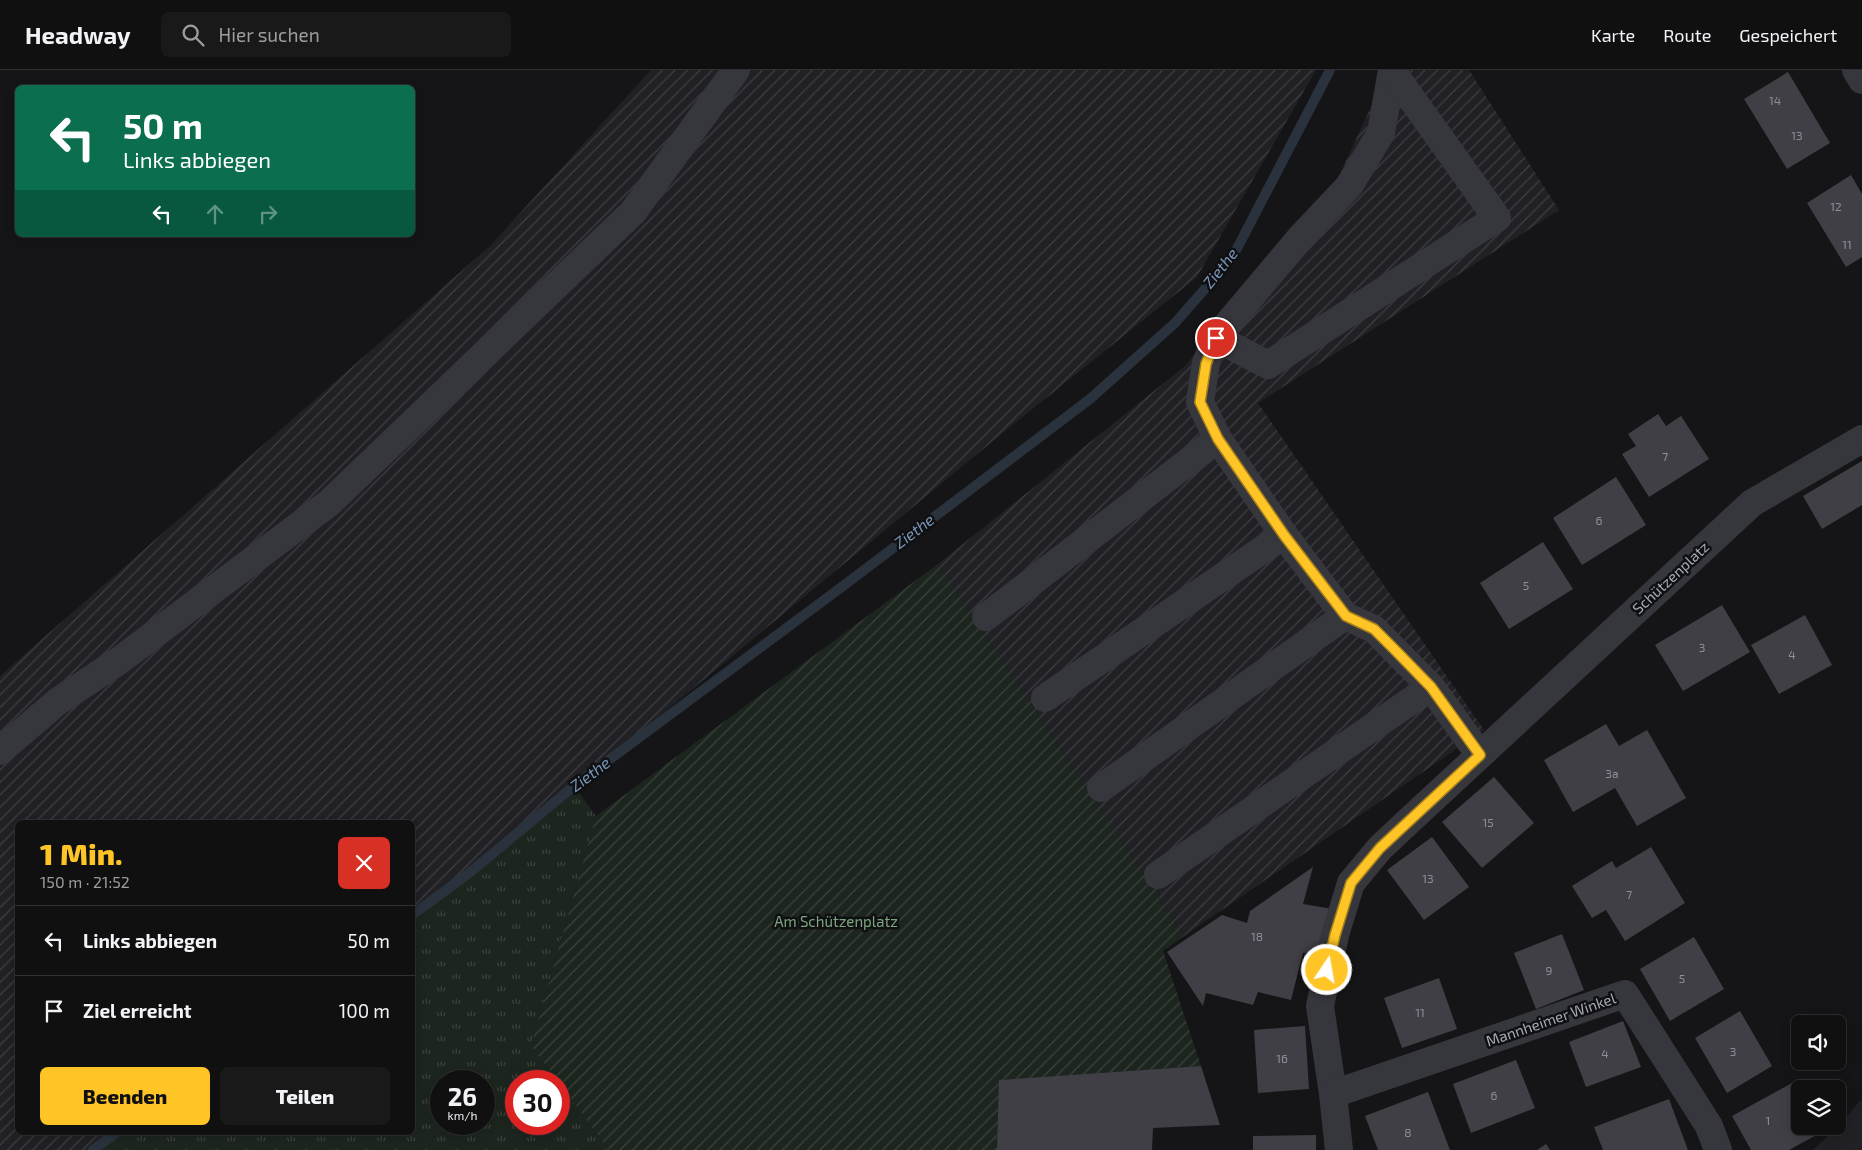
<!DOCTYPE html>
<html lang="de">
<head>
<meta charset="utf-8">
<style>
	body { margin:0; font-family:"Exo 2",sans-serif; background:#19191a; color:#f1f3f6; height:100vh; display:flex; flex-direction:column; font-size:19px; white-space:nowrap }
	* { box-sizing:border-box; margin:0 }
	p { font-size:16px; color:#9c9d9f }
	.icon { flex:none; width:28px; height:28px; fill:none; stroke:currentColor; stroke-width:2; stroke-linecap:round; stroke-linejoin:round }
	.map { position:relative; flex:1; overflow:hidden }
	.sheet { position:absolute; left:15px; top:750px; width:400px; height:315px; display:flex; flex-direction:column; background:#101011; border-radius:8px; box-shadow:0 2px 12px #0003,0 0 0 1px #303031 }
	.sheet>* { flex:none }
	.banner { position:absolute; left:15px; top:15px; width:400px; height:152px; border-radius:8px; box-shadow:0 2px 12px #0003,0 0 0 1px #303031; background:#0b6e4f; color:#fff; overflow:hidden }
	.buttons { position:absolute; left:1791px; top:945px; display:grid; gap:10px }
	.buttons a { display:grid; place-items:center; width:55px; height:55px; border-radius:8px; background:#101011; box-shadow:0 2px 12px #0003,0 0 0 1px #303031; font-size:25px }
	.speed { position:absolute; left:430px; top:1000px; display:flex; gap:10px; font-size:25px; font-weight:700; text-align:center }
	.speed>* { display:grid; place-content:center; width:65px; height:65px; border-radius:50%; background:#101011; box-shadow:0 2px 12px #0003,0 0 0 1px #303031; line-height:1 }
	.speed small { font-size:12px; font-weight:400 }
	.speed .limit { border:8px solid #d22; background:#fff; color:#111 }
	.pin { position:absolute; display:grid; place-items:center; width:42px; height:42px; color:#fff; margin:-21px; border:2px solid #fff; border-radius:50%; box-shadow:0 1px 5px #0007 }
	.me { position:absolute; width:55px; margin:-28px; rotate:12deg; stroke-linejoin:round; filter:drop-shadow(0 0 4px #0008) }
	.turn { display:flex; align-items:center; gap:18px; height:105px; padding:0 25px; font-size:22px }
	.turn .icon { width:65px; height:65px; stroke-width:2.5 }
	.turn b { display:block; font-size:35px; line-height:42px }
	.lanes { display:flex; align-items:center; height:48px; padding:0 25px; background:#0003; justify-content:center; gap:25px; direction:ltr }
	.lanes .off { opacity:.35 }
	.round { display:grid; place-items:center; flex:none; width:52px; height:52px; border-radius:8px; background:#19191a }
	.overview { display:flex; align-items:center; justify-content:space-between; height:85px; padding:0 25px }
	h1 { font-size:30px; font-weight:800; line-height:38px; color:#ffc426 }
	.cta { display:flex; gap:10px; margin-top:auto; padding:10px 25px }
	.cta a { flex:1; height:58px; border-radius:8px; background:#ffc426; color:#111; font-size:20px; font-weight:800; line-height:58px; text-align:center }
	.cta a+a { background:#19191a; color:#f1f3f6 }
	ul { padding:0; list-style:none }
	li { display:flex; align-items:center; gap:15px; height:70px; padding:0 25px; border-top:1px solid #303031 }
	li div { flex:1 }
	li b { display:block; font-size:19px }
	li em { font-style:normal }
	header { display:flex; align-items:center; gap:30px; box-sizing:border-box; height:70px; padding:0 25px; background:#101011; border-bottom:1px solid #303031 }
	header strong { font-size:24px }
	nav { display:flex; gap:28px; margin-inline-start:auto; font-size:18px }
	.search { width:350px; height:45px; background:#19191a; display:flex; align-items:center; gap:12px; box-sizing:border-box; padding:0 18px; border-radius:8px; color:#9c9d9f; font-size:19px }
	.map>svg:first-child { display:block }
</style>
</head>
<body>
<header>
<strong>Headway</strong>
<div class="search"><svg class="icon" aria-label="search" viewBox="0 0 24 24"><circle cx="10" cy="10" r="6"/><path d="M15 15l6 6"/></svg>Hier suchen</div>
<nav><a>Karte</a><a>Route</a><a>Gespeichert</a></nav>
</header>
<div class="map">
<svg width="1862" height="1080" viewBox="0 0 1862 1080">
	<defs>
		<pattern id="industrial-furrows" width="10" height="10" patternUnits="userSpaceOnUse" patternTransform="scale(1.25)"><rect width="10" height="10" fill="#212125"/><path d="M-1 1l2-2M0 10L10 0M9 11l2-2" fill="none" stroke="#3e3f43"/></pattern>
		<pattern id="grass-tufts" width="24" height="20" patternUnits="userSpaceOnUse" patternTransform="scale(1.25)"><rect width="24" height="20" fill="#1d261e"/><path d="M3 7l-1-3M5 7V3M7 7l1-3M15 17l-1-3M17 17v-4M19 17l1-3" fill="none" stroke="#3b433d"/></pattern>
		<pattern id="garden-furrows" width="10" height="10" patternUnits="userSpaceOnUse" patternTransform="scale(1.25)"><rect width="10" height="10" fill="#1d261e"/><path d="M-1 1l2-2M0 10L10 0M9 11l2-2" fill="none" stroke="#3b433d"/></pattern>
	</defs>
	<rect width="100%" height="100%" fill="#151517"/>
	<polygon fill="#212125" points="1862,1029 1862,1080 1813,1080 1838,1056"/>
	<g fill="url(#industrial-furrows)">
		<polygon points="651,0 1316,0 1197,207 1010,357 468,804 413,843 412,752 18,752 18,1062 113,1063 90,1080 0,1080 0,606 490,176"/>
		<polygon points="1388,0 1469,0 1559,140 1258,333 1484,660 1184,866 938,494 1185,296 1337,110"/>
	</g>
	<path fill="url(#grass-tufts)" fill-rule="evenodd" d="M574,716L596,746L531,976L557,1011H516V1054H559V1013L609,1080H94L117,1063L412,1062L413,845L468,804ZM441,1011H484V1054H441Z"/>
	<polygon fill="url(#garden-furrows)" points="938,494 1184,866 1163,881 1201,996 1000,1010 997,1080 609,1080 531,976 596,746"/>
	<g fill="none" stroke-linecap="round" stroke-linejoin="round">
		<g stroke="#2a333d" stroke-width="10">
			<polyline points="412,845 468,804 574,716 847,513 1090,329 1175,253 1232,188 1330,0"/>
			<polyline points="93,1080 117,1062"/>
		</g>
	</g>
	<g fill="#3f3f45">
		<polygon points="1788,2 1830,73 1787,99 1744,29"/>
		<polygon points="1851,105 1862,124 1862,187 1846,197 1807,133"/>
		<polygon points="1658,344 1666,356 1681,346 1709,389 1649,427 1622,384 1636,376 1628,364"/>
		<polygon points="1862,391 1862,435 1822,459 1803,426"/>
		<polygon points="1616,407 1646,455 1582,495 1553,448"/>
		<polygon points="1543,472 1573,519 1509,559 1480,513"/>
		<polygon points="1722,535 1750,582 1683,621 1655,575"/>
		<polygon points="1805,545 1832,595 1779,624 1751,575"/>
		<polygon points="1606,654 1619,676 1647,660 1686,728 1637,756 1615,718 1573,742 1544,690"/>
		<polygon points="1494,707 1534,753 1482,798 1442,752"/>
		<polygon points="1432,767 1469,817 1424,850 1387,800"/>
		<polygon points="1651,777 1685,833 1625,871 1606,840 1592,848 1572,816 1612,791 1616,798"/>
		<polygon points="1313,797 1303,834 1333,839 1321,884 1303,883 1291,930 1258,922 1253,935 1206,923 1203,936 1167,882 1222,845 1247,853 1250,841"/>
		<polygon points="1562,864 1584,920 1536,939 1514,883"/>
		<polygon points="1694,867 1724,919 1670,951 1640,899"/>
		<polygon points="1439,908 1457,959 1402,978 1384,928"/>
		<polygon points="1740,941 1772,996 1727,1023 1695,968"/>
		<polygon points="1623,951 1641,997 1586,1017 1569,972"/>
		<polygon points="1305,956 1309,1019 1258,1023 1254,960"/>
		<polygon points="1516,990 1535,1038 1471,1063 1453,1014"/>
		<polygon points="1201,996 1220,1055 1153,1058 1152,1080 997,1080 999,1010"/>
		<polygon points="1792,1013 1800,1028 1800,1056 1816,1056 1820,1063 1789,1080 1751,1080 1732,1046"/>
		<polygon points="1428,1022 1450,1080 1378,1080 1365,1046"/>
		<polygon points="1669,1029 1688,1080 1603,1080 1594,1057"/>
		<polygon points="1316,1065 1316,1080 1253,1080 1253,1066"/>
		<polygon points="1546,1074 1550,1080 1537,1080"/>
	</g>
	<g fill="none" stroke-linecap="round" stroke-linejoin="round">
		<g stroke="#36363d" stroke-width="28">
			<polyline points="1392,0 1381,63 1349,116 1301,167 1216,268 1206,293 1200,332 1218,369 1284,465 1345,546 1374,559 1431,617 1480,685"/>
			<polyline points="1856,0 1862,10"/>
			<polyline points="1216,268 1268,295 1497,148 1392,1"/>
			<polyline points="986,547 1218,369"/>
			<polyline points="1045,628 1284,465"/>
			<polyline points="0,681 57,632 120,590 329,433 633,142 736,0"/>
			<polyline points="1101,718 1345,546"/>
			<polyline points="1158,805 1431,617"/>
			<polyline points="1333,1024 1320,936 1335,865 1351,813 1380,778 1412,748 1752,433 1862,369"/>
			<polyline points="1339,1080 1333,1024 1625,924 1709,1056 1718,1080"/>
		</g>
	</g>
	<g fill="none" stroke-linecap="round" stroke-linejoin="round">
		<defs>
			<polyline id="route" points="1216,268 1206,294 1200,332 1218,369 1284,465 1346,546 1374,559 1397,582 1431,617 1480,685 1380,778 1351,813 1335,865 1327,900"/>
		</defs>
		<use href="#route" stroke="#a67f19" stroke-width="12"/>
		<use href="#route" stroke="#ffc426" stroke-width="9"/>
	</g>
	<g text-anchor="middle" stroke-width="5" stroke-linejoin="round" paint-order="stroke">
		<g font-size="12" fill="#8c8f9c">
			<text x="1775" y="35">14</text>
			<text x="1797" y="70">13</text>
			<text x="1836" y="141">12</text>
			<text x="1847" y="179">11</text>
			<text x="1665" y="391">7</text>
			<text x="1599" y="455">6</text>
			<text x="1526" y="520">5</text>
			<text x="1702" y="582">3</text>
			<text x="1792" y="589">4</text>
			<text x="1612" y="708">3a</text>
			<text x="1488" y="757">15</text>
			<text x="1428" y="813">13</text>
			<text x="1629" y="829">7</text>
			<text x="1257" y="871">18</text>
			<text x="1549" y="905">9</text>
			<text x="1682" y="913">5</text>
			<text x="1420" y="947">11</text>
			<text x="1733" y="986">3</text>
			<text x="1605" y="988">4</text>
			<text x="1282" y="993">16</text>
			<text x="1494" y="1030">6</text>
			<text x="1768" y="1055">1</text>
			<text x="1408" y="1067">8</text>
		</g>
		<g font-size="15" fill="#a6aab9" stroke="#101012">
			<text transform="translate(1671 508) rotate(-43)" y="5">Schützenplatz</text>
			<text transform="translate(1551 950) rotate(-19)" y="5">Mannheimer Winkel</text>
		</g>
		<g font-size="15" fill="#7ba680" stroke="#101012">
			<text x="836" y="857">Am Schützenplatz</text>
		</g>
		<g font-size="16" font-style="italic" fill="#7996b7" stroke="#101012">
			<text transform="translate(1220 198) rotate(-52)" y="6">Ziethe</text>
			<text transform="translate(914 461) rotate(-37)" y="6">Ziethe</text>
			<text transform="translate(590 704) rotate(-37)" y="6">Ziethe</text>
		</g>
	</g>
</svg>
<div class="buttons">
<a><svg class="icon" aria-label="sound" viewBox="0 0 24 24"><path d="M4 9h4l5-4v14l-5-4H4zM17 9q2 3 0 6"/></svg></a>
<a><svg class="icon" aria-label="layers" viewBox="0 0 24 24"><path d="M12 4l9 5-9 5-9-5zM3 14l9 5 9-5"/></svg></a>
</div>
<div class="speed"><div>26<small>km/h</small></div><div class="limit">30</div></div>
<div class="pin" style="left:1216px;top:268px;background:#d93025"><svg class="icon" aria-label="arrive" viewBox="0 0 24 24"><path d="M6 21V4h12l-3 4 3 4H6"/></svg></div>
<svg class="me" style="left:1327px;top:900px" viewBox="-20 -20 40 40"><circle r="17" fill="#ffc426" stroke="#fff" stroke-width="3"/><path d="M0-11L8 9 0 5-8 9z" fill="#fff"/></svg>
<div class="banner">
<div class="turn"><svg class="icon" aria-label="left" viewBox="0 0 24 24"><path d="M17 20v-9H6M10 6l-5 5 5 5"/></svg><div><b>50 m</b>Links abbiegen</div></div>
<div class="lanes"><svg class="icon" aria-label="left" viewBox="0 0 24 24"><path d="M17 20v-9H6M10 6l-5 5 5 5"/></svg><svg class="icon off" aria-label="ahead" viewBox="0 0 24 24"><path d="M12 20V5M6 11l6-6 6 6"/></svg><svg class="icon off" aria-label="right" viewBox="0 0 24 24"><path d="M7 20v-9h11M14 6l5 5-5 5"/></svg></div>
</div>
<section class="sheet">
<div class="overview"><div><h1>1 Min.</h1><p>150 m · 21:52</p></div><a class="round" style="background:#d93025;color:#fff"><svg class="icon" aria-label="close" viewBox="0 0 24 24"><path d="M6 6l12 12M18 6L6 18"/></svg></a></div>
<ul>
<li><svg class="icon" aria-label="left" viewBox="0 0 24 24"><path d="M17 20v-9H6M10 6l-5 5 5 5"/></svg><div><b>Links abbiegen</b></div><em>50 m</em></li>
<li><svg class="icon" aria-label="arrive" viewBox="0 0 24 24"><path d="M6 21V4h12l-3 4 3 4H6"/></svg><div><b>Ziel erreicht</b></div><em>100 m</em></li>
</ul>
<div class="cta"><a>Beenden</a><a>Teilen</a></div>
</section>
</div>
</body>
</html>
